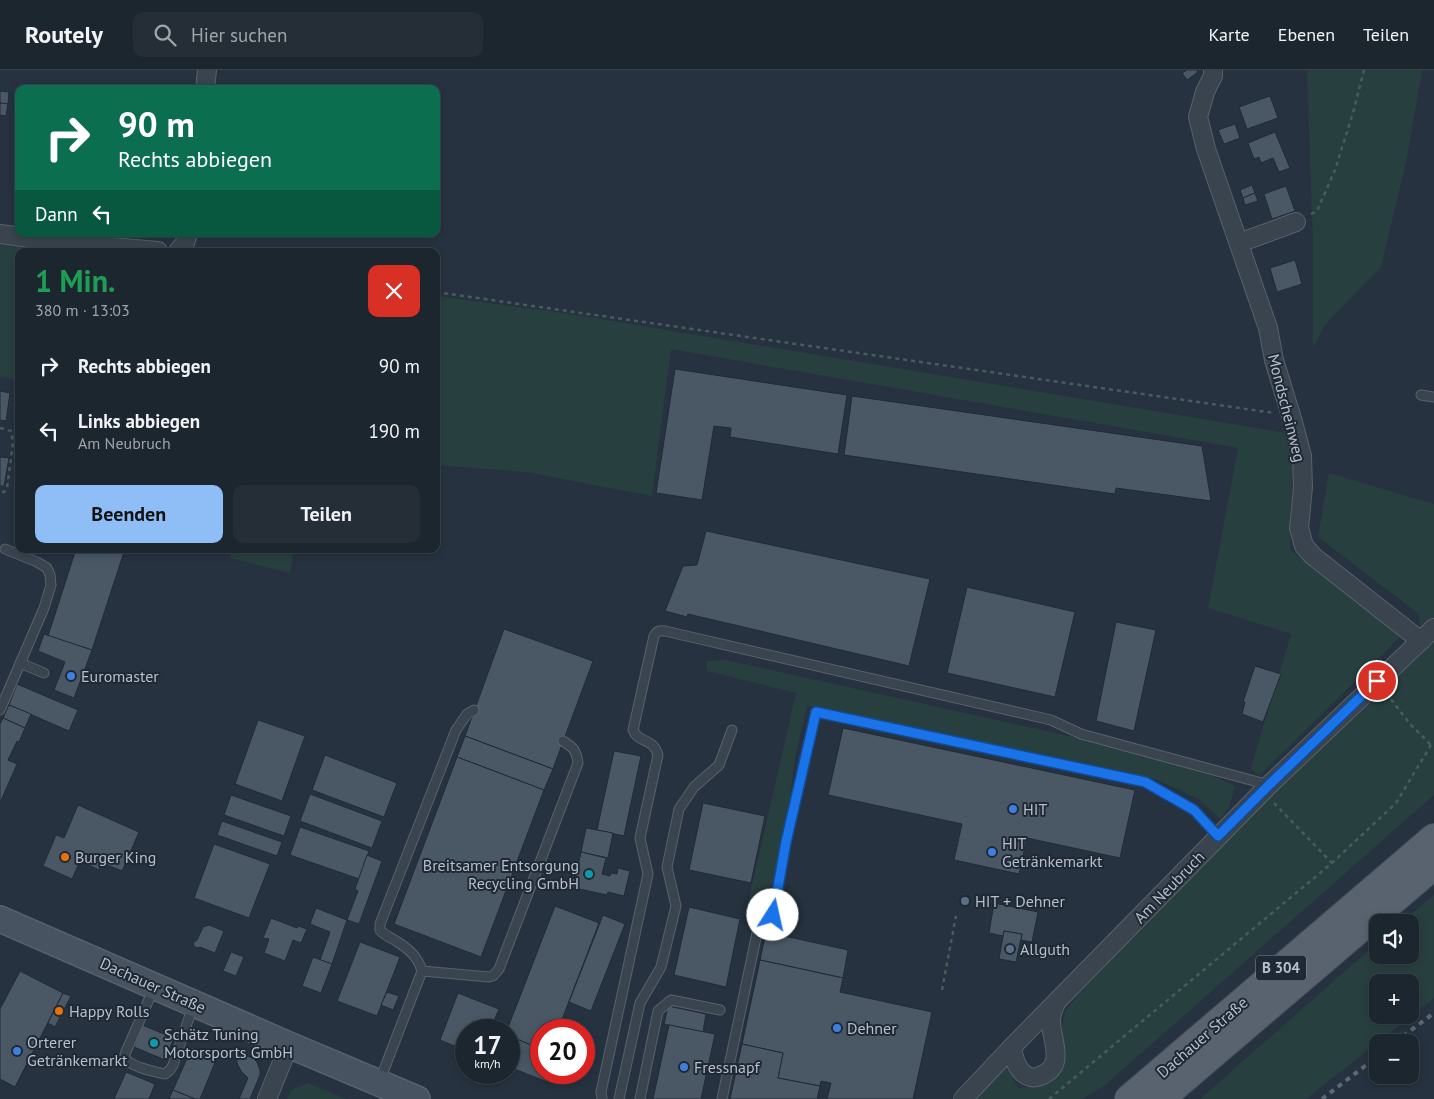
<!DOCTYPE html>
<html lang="de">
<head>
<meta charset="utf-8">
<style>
	body { margin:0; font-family:"PT Sans",sans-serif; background:#252e37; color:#f1f3f6; height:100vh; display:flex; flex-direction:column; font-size:19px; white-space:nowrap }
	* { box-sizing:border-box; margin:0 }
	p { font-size:16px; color:#a0a5aa }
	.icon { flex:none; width:28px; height:28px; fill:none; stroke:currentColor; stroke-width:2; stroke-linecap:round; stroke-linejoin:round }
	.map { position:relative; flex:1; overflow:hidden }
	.panel { position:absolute; left:15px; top:178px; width:425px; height:305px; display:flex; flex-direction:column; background:#1c262f; border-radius:10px; box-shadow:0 2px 8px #0003,0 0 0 1px #3a434b }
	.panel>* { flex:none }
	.hud { position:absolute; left:15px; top:15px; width:425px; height:152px; border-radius:10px; box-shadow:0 2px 8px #0003,0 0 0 1px #3a434b; background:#0b6e4f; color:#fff; overflow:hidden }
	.controls { position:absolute; left:1369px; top:844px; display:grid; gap:10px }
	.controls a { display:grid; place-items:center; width:50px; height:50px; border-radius:10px; background:#1c262f; box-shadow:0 2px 8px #0003,0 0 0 1px #3a434b; font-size:25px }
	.speed { position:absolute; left:455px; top:949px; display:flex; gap:10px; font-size:25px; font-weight:700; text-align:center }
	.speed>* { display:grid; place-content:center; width:65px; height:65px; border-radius:50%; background:#1c262f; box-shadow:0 2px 8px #0003,0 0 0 1px #3a434b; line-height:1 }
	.speed small { font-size:12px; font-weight:400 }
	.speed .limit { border:8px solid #d22; background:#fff; color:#111 }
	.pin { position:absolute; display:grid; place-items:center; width:42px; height:42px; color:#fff; margin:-21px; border:2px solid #fff; border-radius:50%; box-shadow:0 1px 5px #0007 }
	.me { position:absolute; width:55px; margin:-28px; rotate:10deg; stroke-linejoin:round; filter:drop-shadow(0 0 4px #0008) }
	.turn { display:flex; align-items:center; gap:18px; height:105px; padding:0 20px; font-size:22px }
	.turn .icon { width:65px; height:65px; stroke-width:2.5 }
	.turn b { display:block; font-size:35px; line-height:42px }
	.then { display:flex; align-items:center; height:48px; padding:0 20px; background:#0003; gap:10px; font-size:19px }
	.round { display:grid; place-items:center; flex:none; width:52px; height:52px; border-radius:10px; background:#252e37 }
	.summary { display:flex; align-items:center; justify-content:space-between; height:85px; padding:0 20px }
	h1 { font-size:30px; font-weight:700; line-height:38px; color:#1e9e55 }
	.button { display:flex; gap:10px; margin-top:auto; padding:10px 20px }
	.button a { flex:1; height:58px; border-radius:10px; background:#8fbdf6; color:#111; font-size:20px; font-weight:700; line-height:58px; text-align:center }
	.button a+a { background:#252e37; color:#f1f3f6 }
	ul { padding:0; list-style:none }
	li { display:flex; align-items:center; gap:15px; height:65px; padding:0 20px }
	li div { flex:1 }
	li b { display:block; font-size:19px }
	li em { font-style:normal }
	header { display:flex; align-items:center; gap:30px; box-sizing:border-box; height:70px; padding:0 25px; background:#1c262f; border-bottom:1px solid #3a434b }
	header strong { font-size:24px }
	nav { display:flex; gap:28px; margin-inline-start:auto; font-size:18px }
	.search { width:350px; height:45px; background:#252e37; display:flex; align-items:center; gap:12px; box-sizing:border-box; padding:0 18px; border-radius:10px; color:#a0a5aa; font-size:19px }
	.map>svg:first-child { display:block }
</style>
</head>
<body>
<header>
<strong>Routely</strong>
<div class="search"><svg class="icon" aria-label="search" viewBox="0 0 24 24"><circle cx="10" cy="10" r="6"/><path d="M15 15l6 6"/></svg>Hier suchen</div>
<nav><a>Karte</a><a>Ebenen</a><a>Teilen</a></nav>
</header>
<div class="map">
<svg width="1434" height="1029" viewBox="0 0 1434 1029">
	<rect width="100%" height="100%" fill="#26323f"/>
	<g fill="#283f40" fill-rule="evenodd">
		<polygon points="1307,0 1422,0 1407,88 1381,197 1332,247 1324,257 1313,277 1313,175"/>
		<polygon points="0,171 67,181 19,181 19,310 0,307"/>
		<polygon points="436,226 570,244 1293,364 1293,400 1289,455 1291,481 1404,563 1259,706 1251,698 1291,564 1208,538 1238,378 671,279 652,426 526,402 436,395"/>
		<polygon points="1329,403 1434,434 1434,725 1104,1016 1082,1029 972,1029 1007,991 1007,999 1018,1018 1040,1016 1061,997 1062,956 1065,942 1076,927 1276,721 1422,580 1419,544 1318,467"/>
		<polygon points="231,479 294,479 290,503 230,488"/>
		<polygon points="726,590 1118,677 1199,700 1235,716 1229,738 1220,749 1200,730 1158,710 807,636 795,687 788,744 771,832 755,851 745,846 796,623 707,601 707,591"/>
		<path d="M1434,825V928L1306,1029H1200L1377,873L1378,885H1410V852H1402ZM1378,912H1410V945H1378Z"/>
		<polygon points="308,1013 347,1029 287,1029 291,1020"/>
	</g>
	<g fill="#4a5865" stroke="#212b37">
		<polygon points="1187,0 1197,0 1198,2 1187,10 1182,3"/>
		<polygon points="0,21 9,22 8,34 0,33"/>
		<polygon points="1270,26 1278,48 1247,59 1239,37"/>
		<polygon points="0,33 8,34 6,46 0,45"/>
		<polygon points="1235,54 1240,68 1224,74 1218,60"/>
		<polygon points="1275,62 1290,98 1279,102 1273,88 1261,93 1259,87 1254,89 1248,73"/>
		<polygon points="1252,115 1255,123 1243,128 1240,120"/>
		<polygon points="1286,116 1295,141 1272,149 1264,124"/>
		<polygon points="1255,123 1258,131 1245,135 1243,128"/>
		<polygon points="1295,190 1302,214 1277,222 1270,198"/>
		<polygon points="675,299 847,325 838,384 730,367 731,358 714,356 702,430 656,423"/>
		<polygon points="0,321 10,323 6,351 0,350"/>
		<polygon points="852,326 1202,376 1211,431 1116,418 1115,424 844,385"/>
		<polygon points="0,387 9,388 4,416 0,416"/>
		<polygon points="706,461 930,509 909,596 688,544 687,547 665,541 683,496 697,495"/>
		<polygon points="76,479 125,479 92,580 48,566"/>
		<polygon points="967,517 1075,542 1055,627 947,603"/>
		<polygon points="1116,552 1156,560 1134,661 1096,651"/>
		<polygon points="504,559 593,591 553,699 465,666"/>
		<polygon points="44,564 92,580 74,628 54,620 65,592 38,581"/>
		<polygon points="1255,596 1281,604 1263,652 1242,644 1245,632 1243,632"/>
		<polygon points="17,614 78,640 69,661 9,635"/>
		<polygon points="9,635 31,644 25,658 3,648"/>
		<polygon points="3,648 25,658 19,672 17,671 8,690 17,694 0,733 0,654"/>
		<polygon points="258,650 305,666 282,731 235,714"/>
		<polygon points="843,658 1135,720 1120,788 1027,768 1019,804 954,790 962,754 828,725"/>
		<polygon points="465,666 553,699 544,720 457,687"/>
		<polygon points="614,681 641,686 624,766 597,760"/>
		<polygon points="325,685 397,713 384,747 312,720"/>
		<polygon points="457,687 544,720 481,887 394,854"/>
		<polygon points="310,724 382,751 372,778 300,751"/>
		<polygon points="231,725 291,746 284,766 224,745"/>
		<polygon points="703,733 765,746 751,813 689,800"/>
		<polygon points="78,735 139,762 122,801 102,793 99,800 80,791 72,809 43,796 56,765 64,768"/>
		<polygon points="222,751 282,772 277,786 217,765"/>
		<polygon points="300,757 369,781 359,809 290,785"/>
		<polygon points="586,758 613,763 608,788 581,782"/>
		<polygon points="214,774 270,794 249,848 194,828"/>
		<polygon points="581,782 606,788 602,804 610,806 611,803 617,804 618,798 630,801 624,826 608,822 607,825 570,817 571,808 575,809"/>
		<polygon points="367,785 382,791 359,854 347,850 358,821 355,819"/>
		<polygon points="994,833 1038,842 1032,872 1021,870 1022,864 1004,861 1003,866 989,863"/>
		<polygon points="555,836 599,853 558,960 541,960 541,979 509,966 509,960 507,960"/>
		<polygon points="689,837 740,849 726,917 674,905"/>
		<polygon points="316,838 347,850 332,894 320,890 330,862 310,854"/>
		<polygon points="603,845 625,854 591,941 569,932"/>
		<polygon points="271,848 297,858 298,856 307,859 301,873 293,870 285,891 264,883 269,869 263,868"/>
		<polygon points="209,855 224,861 215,883 200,877 198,878 195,877 193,874 195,871 197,870 203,857"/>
		<polygon points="1004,861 1022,864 1016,892 999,889"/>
		<polygon points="766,862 848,880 843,908 760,890"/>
		<polygon points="360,872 400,887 377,946 337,931"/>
		<polygon points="231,882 244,887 236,906 223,901"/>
		<polygon points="313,887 332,894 321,923 302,916"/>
		<polygon points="760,890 843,908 840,922 932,942 913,1029 827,1029 831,1013 821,1011 820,1016 778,1008 783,983 742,974"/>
		<polygon points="20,901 63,923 15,1017 0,1009 0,939"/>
		<polygon points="387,922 399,926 393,940 381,935"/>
		<polygon points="63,923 71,926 55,957 48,953"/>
		<polygon points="458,923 499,939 491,958 473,951 469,960 466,960 466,968 462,979 440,970"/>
		<polygon points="668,936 706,944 703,962 664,954"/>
		<polygon points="142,955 174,968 165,990 134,977"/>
		<polygon points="669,955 715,964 701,1029 653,1029"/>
		<polygon points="509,966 541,979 541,1002 554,1002 550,1013 509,997"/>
		<polygon points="742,974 783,983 778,1008 820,1016 817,1029 730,1029"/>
		<polygon points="192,977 217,988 200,1029 195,1029 173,1020"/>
		<polygon points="243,984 254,989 257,992 260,1000 260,1005 250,1029 239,1029 248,1008 241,1001 237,993 237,985 242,987"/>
		<polygon points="126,1002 155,1014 149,1029 114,1029"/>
		<polygon points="173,1020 195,1029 169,1029"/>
	</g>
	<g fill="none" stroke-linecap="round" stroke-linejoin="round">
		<defs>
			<g id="lane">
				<polyline points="1421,325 1434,327"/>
				<polyline points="20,593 44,603"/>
				<polyline points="0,640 44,538 51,515 50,505 47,498 37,492 5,479"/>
				<path d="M422,901C418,887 409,879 396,871C390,867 385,866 380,860V854L456,660L467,644L474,640"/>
				<path d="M154,918L125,984V989C135,998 152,1001 165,1004L170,1000L173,995L193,936"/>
				<path d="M380,1010L422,901L489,907L493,906L499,899L578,693C576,680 574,678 563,671"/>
				<path d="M602,1029L601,1022L648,804L640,768L658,685C653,667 639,674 633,660L654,566C657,561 659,560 665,561L1051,650L1081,664L1269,715"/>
				<polyline points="619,1029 640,933 661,897 676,836 667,797 679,739 694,717 719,695 732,660"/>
				<polyline points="640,1029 658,941 671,930 720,940"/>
				<polyline points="722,1029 757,863 762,854 773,845 786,772 816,642 1145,712 1194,740 1218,766"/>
			</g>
			<g id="street">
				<polyline points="1213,0 1213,6 1205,22 1198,47 1206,79 1268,258 1274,290 1293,352 1302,386 1303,417 1299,458 1304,476 1313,486 1421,571"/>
				<polyline points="205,19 207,0"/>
				<polyline points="0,164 65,173 158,181"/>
				<polyline points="1239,173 1296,152"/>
				<polyline points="178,181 185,173 188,164"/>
				<path d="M1012,977C1014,987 1015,995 1022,1002C1027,1007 1034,1009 1040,1006C1067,996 1051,971 1051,951C1051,944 1053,939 1056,933"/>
				<polyline points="267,1029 289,975"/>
				<polyline points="963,1029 1012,977 1269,715 1434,558"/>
			</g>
			<polyline id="secondary" points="0,849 289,975 417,1029"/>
			<g id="primary">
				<polyline points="1129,1029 1434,768"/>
				<polyline points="1160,1029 1434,795"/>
			</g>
		</defs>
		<use href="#lane" stroke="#58626d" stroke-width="11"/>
		<use href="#street" stroke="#58626d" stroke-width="20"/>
		<use href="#secondary" stroke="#58626d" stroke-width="28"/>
		<use href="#primary" stroke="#434d59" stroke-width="30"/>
		<g stroke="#465c5d" stroke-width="2.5" stroke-dasharray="4 4" stroke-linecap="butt">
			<polyline points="1311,144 1317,141 1335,100 1353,43 1364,0"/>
			<polyline points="436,222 1274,343"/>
			<polyline points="0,358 11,361 13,373 7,418 4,422 0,422"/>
			<polyline points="1386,623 1411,655 1431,675"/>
			<polyline points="1274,733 1332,793"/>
			<polyline points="942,920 956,846"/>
			<polyline points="1049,1029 1332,793 1396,733 1431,675 1434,673"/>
		</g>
		<use href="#lane" stroke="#3a444f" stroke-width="9"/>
		<use href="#street" stroke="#3a444f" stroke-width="18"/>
		<use href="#secondary" stroke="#485362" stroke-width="25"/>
		<use href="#primary" stroke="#58636f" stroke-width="28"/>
		<g stroke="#5c6876" stroke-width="4" stroke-dasharray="5 5" stroke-linecap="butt">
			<polyline points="1395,972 1434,943"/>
			<polyline points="1322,1029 1378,986"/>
		</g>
	</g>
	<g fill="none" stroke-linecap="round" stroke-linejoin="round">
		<defs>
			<polyline id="route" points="773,845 786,772 816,642 1145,712 1194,740 1218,766 1269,715 1377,611"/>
		</defs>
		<use href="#route" stroke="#114b97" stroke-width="12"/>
		<use href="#route" stroke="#1a73e8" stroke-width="9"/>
	</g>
	<g fill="#3f7fe0" stroke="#1f2935" stroke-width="2">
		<circle cx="71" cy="606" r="5"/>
		<circle cx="1013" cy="739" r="5"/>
		<circle cx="992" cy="782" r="5"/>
		<circle cx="837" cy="958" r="5"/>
		<circle cx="17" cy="981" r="5"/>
		<circle cx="684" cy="997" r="5"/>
	</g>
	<g fill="#e8710a" stroke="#1f2935" stroke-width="2">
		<circle cx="65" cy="787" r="5"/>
		<circle cx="59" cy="941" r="5"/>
	</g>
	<g fill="#0f9aa8" stroke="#1f2935" stroke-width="2">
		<circle cx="589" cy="804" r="5"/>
		<circle cx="154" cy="973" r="5"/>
	</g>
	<g fill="#5c6f8a" stroke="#1f2935" stroke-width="2">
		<circle cx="965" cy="831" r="5"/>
		<circle cx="1010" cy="879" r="5"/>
	</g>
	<g text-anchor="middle" stroke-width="4" stroke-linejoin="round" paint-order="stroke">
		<rect fill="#1f2935" stroke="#89929d" stroke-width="1" x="1256" y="885.5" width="50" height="25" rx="4"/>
		<g font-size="15" font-weight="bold" fill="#b6bfca">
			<text x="1281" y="903">B 304</text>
		</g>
		<g font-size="16" fill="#b6bfca" stroke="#1f2935">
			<text transform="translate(1287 338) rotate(76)" y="6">Mondscheinweg</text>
			<text transform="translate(1169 817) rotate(-46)" y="6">Am Neubruch</text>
			<text transform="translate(153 915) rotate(24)" y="6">Dachauer Straße</text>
			<text transform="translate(1202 967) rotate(-41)" y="6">Dachauer Straße</text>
		</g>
		<g font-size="16" fill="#b6bfca" stroke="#1f2935" text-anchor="start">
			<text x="81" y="612">Euromaster</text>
			<text x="1023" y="745">HIT</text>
			<text x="1002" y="779">HIT<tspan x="1002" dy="18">Getränkemarkt</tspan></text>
			<text x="75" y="793">Burger King</text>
			<text x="579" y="801" text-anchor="end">Breitsamer Entsorgung<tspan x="579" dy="18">Recycling GmbH</tspan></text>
			<text x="975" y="837">HIT + Dehner</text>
			<text x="1020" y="885">Allguth</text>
			<text x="69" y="947">Happy Rolls</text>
			<text x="847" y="964">Dehner</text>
			<text x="164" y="970">Schätz Tuning<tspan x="164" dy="18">Motorsports GmbH</tspan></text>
			<text x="27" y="978">Orterer<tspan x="27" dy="18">Getränkemarkt</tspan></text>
			<text x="694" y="1003">Fressnapf</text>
		</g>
	</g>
</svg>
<div class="controls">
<a><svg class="icon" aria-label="sound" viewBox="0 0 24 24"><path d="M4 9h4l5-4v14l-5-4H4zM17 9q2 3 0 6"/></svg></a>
<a>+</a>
<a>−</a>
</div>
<div class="speed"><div>17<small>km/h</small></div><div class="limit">20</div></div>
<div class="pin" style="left:1377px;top:611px;background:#d93025"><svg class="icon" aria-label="arrive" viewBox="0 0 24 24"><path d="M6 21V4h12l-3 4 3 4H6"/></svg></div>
<svg class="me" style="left:773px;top:845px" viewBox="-20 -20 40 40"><circle r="19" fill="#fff"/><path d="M0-13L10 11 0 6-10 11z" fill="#1a73e8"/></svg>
<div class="hud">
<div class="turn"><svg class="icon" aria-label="right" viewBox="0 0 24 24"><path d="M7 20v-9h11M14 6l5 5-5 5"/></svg><div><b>90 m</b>Rechts abbiegen</div></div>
<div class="then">Dann<svg class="icon" aria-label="left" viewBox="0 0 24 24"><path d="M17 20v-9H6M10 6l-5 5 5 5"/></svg></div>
</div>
<section class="panel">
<div class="summary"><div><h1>1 Min.</h1><p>380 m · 13:03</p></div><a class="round" style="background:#d93025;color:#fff"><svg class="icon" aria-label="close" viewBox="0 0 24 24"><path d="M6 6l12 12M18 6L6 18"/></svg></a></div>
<ul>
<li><svg class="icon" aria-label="right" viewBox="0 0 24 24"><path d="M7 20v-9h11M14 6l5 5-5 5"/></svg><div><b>Rechts abbiegen</b></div><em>90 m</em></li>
<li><svg class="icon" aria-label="left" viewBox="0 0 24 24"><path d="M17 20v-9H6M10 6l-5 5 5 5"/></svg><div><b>Links abbiegen</b><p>Am Neubruch</p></div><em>190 m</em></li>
</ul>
<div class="button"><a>Beenden</a><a>Teilen</a></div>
</section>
</div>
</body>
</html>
